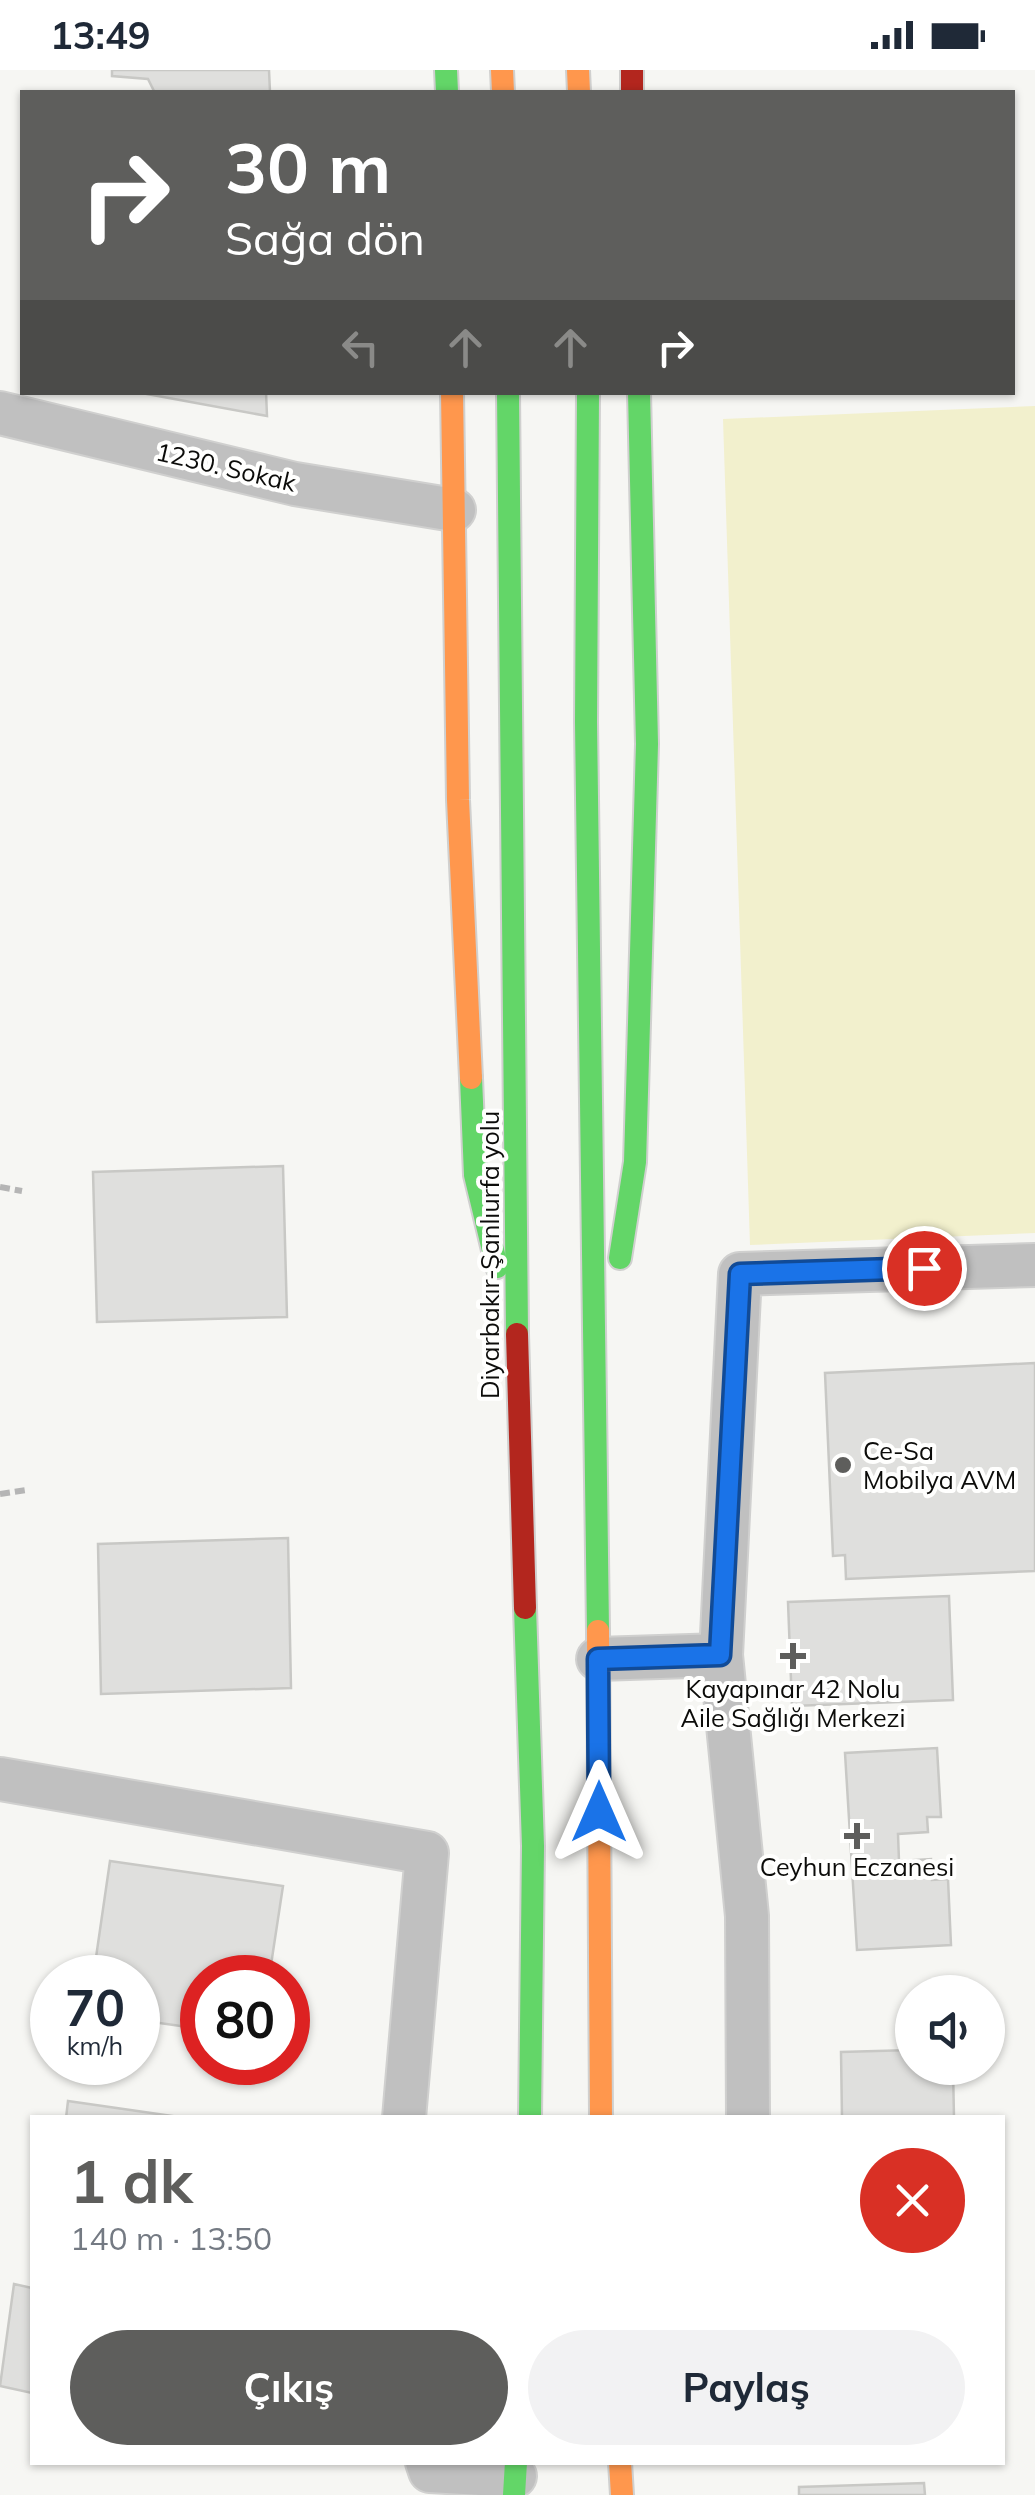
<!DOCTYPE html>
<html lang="tr">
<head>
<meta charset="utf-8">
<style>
	body { margin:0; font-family:Mulish,sans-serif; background:#f2f2f3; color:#1f2937; height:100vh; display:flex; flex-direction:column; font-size:38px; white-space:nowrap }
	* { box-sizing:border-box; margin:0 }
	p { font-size:32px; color:#747a83 }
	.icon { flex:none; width:55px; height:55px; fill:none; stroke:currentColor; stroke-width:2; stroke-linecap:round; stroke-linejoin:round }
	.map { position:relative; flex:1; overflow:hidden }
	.side { position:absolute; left:30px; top:2045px; width:975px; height:350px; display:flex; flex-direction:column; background:#fff; border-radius:0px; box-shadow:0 2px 8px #0004 }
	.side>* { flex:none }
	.hud { position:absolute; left:20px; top:20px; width:995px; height:305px; border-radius:0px; box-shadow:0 2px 8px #0004; background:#5e5e5c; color:#fff; overflow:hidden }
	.controls { position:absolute; left:895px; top:1905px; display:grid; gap:20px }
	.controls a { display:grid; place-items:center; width:110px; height:110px; border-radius:50%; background:#fff; box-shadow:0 2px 8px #0004; font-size:50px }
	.speed { position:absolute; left:30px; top:1885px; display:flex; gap:20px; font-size:50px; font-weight:700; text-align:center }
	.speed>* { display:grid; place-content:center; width:130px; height:130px; border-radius:50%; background:#fff; box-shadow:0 2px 8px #0004; line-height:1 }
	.speed small { font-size:25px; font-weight:400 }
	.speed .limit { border:15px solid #d22; background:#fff; color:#111 }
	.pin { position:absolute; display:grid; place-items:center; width:85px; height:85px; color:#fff; margin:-42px; border:5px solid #fff; border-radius:50%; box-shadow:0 2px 10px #0007 }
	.me { position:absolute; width:110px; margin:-55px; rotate:0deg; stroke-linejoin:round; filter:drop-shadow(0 0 8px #0008) }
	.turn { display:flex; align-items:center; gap:35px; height:210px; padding:0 40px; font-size:45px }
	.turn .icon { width:130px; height:130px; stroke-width:2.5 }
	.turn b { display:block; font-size:70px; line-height:85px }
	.lanes { display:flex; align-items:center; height:95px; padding:0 40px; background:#0003; justify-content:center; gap:50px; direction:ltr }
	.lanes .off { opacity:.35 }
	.round { display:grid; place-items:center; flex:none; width:105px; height:105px; border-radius:52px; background:#f2f2f3 }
	.summary { display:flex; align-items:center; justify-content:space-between; height:170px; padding:0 40px }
	h1 { font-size:60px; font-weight:700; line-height:75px; color:#5e5e5c }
	.action { display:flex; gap:20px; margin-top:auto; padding:20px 40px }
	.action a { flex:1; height:115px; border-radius:60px; background:#5e5e5c; color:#fff; font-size:40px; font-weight:700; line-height:115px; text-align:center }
	.action a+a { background:#f2f2f3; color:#1f2937 }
	.status { display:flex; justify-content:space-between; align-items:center; height:70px; padding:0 50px; background:#fff; direction:ltr }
	.status svg { height:28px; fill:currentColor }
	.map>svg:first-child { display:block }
</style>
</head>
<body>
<div class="status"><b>13:49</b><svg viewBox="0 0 49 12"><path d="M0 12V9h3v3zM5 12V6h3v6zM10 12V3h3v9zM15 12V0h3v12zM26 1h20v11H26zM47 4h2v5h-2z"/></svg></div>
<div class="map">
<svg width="1035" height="2425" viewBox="0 0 1035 2425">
	<rect width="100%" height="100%" fill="#f6f6f3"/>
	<polygon fill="#f2f0cd" points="1035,336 1035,1163 750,1175 723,349"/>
	<g fill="#dfdfdd" stroke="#c8c8c5" stroke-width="2.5">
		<polygon points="112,0 269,0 270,22 160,22 154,21 148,9 112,6"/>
		<polygon points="136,322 266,322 267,346"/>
		<polygon points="283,1096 287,1247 97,1252 93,1102"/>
		<polygon points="1035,1293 1035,1501 846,1509 845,1485 833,1486 825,1303"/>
		<polygon points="288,1468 291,1618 101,1624 98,1474"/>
		<polygon points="949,1526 953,1630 792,1636 788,1532"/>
		<polygon points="937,1678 941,1747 927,1747 928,1762 898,1764 899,1791 931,1789 932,1810 948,1809 951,1875 857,1880 845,1683"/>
		<polygon points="110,1791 283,1816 269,1908 202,1908 202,1959 138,1950 138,1908 93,1908"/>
		<polygon points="912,1980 912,1998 953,1998 954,2048 842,2048 841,1982"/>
		<polygon points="68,2031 186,2048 66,2048"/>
		<polygon points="14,2214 32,2218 32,2323 0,2316"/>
		<polygon points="924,2413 925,2425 799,2425 799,2417"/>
	</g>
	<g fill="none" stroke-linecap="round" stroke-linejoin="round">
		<defs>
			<g id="street">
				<polyline points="0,343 295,414 454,440"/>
				<polyline points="598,1589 721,1585"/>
				<polyline points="0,1709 427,1783 404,2048"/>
				<polyline points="748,2048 747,1846 721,1585 740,1204 1035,1195"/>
				<polyline points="427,2392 430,2401 515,2406"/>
			</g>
			<g id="fast">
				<polyline points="446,0 447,22"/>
				<polyline points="508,322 517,1264"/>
				<polyline points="588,322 586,652 598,1561"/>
				<polyline points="471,1008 475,1105 497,1197"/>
				<polyline points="620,1188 635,1092 647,674 639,322"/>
				<polyline points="525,1538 533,1776 530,2048"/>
				<polyline points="514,2425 516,2392"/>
			</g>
			<g id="slow">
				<polyline points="502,0 503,22"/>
				<polyline points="578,0 579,22"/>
				<polyline points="452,322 458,730 471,1008"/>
				<polyline points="598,1561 601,2048"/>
				<polyline points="620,2392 622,2425"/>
			</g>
			<g id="jam">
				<polyline points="632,0 632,22"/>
				<polyline points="517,1264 525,1538"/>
			</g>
		</defs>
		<use href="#street" stroke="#d0d0cf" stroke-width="46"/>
		<use href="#fast" stroke="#d0d0cf" stroke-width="26"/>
		<use href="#slow" stroke="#d0d0cf" stroke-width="26"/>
		<use href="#jam" stroke="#d0d0cf" stroke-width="26"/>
		<g stroke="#b5b5b5" stroke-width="6" stroke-dasharray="10 5" stroke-linecap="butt">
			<polyline points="0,1117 22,1121"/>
			<polyline points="0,1424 27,1420"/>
		</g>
		<use href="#street" stroke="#c0c0c0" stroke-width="42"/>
		<use href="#fast" stroke="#63d668" stroke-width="22"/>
		<use href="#slow" stroke="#ff974d" stroke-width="22"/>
		<use href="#jam" stroke="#b3261e" stroke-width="22"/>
	</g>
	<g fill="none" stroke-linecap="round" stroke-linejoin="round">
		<defs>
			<polyline id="route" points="599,1742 598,1589 720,1585 740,1204 924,1198"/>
		</defs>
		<use href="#route" stroke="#114b97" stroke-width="25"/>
		<use href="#route" stroke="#1a73e8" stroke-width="18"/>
	</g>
	<g fill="#5e5e5c" stroke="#fffffe" stroke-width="4">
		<circle cx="843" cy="1395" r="10"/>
		<path d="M788 1571h10v10h10v10h-10v10h-10v-10h-10v-10h10z"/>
		<path d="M852 1751h10v10h10v10h-10v10h-10v-10h-10v-10h10z"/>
	</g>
	<g text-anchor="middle" stroke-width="8" stroke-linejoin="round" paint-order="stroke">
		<g font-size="25" fill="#0c0c0a" stroke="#fffffe">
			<text transform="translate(226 397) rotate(13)" y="9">1230. Sokak</text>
			<text transform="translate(490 1185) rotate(-90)" y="9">Diyarbakır-Şanlıurfa yolu</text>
		</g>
		<g font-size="25" fill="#0c0c0a" stroke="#fffffe">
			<text x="863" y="1390" text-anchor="start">Ce-Sa<tspan x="863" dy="29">Mobilya AVM</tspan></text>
			<text x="793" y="1628">Kayapınar 42 Nolu<tspan x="793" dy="29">Aile Sağlığı Merkezi</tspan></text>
			<text x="857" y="1806">Ceyhun Eczanesi</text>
		</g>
	</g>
</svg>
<div class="controls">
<a><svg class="icon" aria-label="sound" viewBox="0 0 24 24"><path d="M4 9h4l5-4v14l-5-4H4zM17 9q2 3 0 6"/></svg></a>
</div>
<div class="speed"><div>70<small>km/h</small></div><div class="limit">80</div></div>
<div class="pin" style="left:924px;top:1198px;background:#d93025"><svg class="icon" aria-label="arrive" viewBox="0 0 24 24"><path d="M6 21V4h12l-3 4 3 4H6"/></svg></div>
<svg class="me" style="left:599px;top:1742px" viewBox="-20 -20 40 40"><path d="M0-17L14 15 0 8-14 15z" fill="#1a73e8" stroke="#fff" stroke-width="4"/></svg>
<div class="hud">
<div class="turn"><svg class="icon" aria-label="right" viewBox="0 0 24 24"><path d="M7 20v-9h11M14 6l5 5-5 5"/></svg><div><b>30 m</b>Sağa dön</div></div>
<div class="lanes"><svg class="icon off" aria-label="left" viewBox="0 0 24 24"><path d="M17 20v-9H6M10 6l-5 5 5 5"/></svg><svg class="icon off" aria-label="ahead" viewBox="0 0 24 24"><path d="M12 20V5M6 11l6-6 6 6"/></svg><svg class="icon off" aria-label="ahead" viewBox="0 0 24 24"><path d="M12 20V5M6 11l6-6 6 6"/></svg><svg class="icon" aria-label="right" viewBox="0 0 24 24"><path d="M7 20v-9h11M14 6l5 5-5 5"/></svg></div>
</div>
<section class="side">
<div class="summary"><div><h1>1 dk</h1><p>140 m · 13:50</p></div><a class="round" style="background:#d93025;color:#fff"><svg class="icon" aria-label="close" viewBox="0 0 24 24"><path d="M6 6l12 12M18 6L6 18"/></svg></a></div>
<div class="action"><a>Çıkış</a><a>Paylaş</a></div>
</section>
</div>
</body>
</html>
